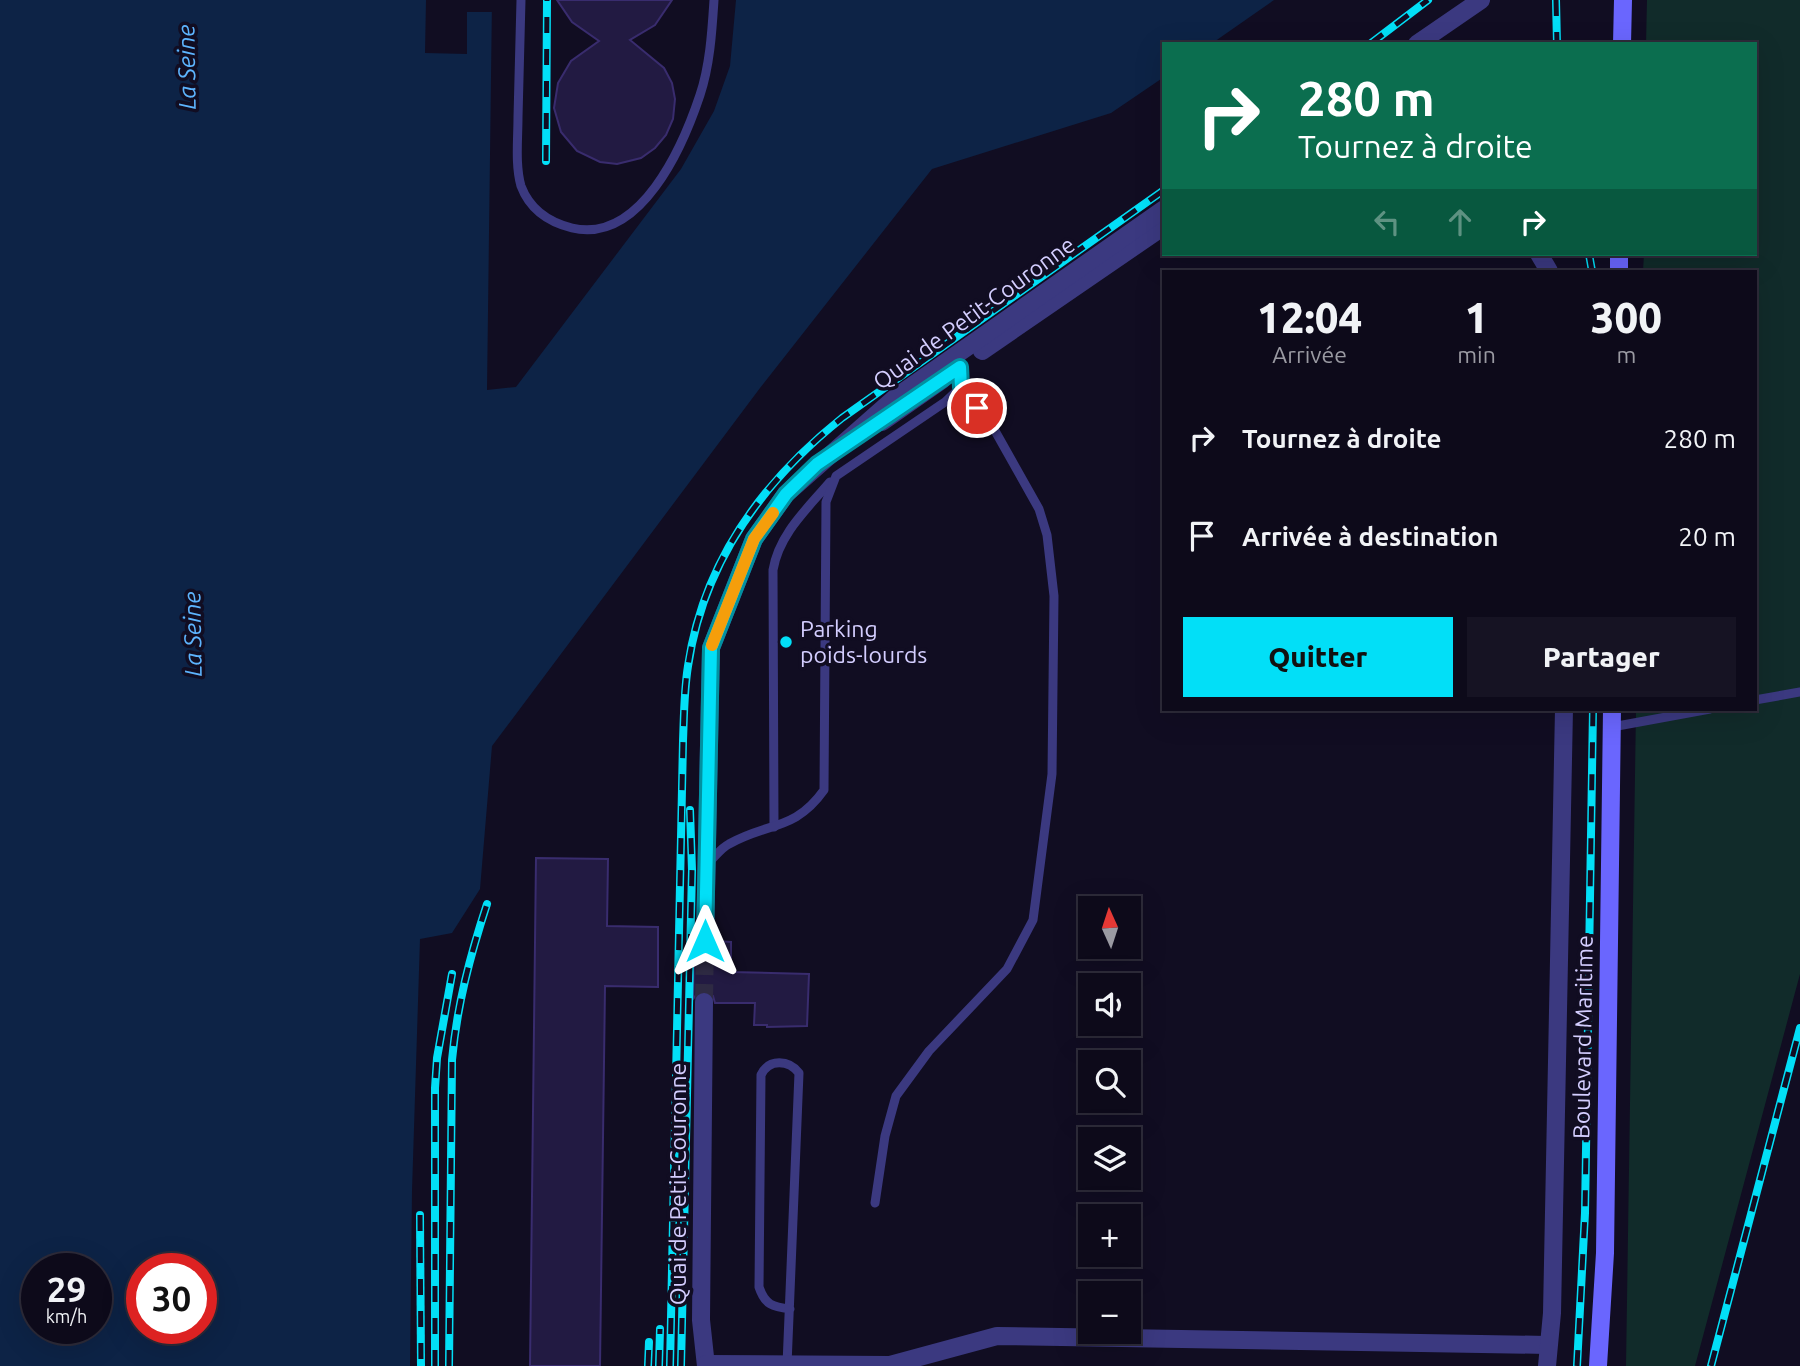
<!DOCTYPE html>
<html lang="fr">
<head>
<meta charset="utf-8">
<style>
	body { margin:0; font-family:Ubuntu,sans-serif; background:#161323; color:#f1f3f6; height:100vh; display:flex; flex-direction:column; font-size:26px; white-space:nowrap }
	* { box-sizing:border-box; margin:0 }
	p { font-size:23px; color:#9a9aa2 }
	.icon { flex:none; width:38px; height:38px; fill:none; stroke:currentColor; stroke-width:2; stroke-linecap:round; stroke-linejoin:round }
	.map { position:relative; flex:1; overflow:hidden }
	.sheet { position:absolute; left:1162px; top:270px; width:595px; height:441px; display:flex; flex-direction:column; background:#0d0a1a; border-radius:0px; box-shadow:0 7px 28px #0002,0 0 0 2px #2d2b39 }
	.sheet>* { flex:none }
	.top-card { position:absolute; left:1162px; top:42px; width:595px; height:214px; border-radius:0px; box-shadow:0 7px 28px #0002,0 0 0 2px #2d2b39; background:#0b6e4f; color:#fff; overflow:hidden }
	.needle { width:46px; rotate:357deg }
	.buttons { position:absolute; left:1078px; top:896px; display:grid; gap:14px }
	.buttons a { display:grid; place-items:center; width:63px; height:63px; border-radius:0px; background:#0d0a1a; box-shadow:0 7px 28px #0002,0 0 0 2px #2d2b39; font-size:35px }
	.speed { position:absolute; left:21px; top:1253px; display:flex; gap:14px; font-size:35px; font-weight:700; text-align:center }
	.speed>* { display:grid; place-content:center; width:91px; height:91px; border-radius:50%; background:#0d0a1a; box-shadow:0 7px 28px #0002,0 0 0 2px #2d2b39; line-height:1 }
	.speed small { font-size:18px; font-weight:400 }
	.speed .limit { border:10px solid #d22; background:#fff; color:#111 }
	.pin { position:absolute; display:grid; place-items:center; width:60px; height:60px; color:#fff; margin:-30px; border:4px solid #fff; border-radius:50%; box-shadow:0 2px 7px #0007 }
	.me { position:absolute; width:77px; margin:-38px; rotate:0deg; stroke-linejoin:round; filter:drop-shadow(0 0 5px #0008) }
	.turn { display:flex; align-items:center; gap:24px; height:147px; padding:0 21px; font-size:32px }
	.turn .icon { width:91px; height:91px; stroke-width:2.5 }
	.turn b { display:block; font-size:49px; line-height:60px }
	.lanes { display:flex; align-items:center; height:66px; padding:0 21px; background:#0003; justify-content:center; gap:35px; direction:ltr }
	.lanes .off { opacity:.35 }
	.eta { display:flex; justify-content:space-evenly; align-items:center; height:119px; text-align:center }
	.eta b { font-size:42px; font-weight:800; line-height:49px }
	.primary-button { display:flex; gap:14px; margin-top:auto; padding:14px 21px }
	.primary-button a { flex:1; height:80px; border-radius:0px; background:#02dff7; color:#111; font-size:28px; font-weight:800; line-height:80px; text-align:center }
	.primary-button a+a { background:#161323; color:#f1f3f6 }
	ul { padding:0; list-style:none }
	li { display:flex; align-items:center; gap:21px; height:98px; padding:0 21px }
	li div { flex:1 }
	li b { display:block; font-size:26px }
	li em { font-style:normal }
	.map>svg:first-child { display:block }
</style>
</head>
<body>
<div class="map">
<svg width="1800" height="1366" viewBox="0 0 1800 1366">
	<rect width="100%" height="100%" fill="#110d22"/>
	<polygon fill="#112b2a" points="1647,0 1800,0 1800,974 1695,1366 1626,1366 1636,709 1755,709 1755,271 1643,271 1644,254 1755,254 1755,44 1646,44"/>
	<path fill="#0d2346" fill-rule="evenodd" d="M0,0H492L487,390L516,387L681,169L714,111L730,66L736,0H1274L1211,44H1164V77L1111,113L932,169L760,388L492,746L480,889L452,933L420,939L412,1191L410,1366H0ZM37,1269H96V1328H37ZM142,1269H201V1328H142Z"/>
	<polygon fill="#110d22" points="426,0 492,0 492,12 467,12 467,54 425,53"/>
	<g fill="#221a42" stroke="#392c6e" stroke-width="2">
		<polygon points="557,0 672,0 655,25 630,40 664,68 672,83 675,99 673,119 666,135 655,148 641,158 617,164 600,162 577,151 561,132 554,108 558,83 571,61 599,41 572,22"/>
		<polygon points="536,858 608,859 607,926 658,927 658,987 605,986 600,1366 530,1366"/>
		<polygon points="716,941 731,942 731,972 809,974 807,1026 767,1027 767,1025 754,1025 755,1003 715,1003 713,996 705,991 698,993 693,999 694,944 699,950 705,952 714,947"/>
	</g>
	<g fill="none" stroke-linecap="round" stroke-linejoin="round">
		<polyline stroke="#2e2a43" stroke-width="18" stroke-dasharray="18 9" stroke-linecap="butt" points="704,1002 705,941"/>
		<g stroke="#3b3980" stroke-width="9">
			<path d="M521,0C520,39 519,78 518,117C518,139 515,165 521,186C530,210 548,222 572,228C641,244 683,146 700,95C710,65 712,31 714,0"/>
			<polyline points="1755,700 1800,692"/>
			<polyline points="1612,727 1710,709"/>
			<path d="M774,827L773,570C779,534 807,509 830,482"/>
			<path d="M708,863C715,857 721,848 729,844C768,822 795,831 824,790L826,502L836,476L945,402L961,387L960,367L955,357"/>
			<polyline points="875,1203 885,1136 896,1096 929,1051 1007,969 1033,920 1052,774 1054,596 1047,535 1039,509 994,429 961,387"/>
			<path d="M787,1365L799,1073C789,1060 769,1058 761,1075L759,1287C765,1305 773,1307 790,1309"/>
		</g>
		<g stroke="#3b3980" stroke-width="18">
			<polyline points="1417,44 1481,0"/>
			<polyline points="1539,254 1549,271"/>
			<polyline points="982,351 1164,226"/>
			<polyline points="882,422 942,380"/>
			<polyline points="705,941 711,648 754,539 786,494 896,397 1164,209"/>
			<polyline points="704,1002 701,1320 706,1366"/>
			<polyline points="706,1364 890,1365 997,1336 1547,1345"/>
			<polyline points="1547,1366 1552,1313 1564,709"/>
		</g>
		<g stroke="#6a66fe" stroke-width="18">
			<polyline points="1622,44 1623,0"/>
			<polyline points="1619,271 1619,254"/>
			<polyline points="1598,1366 1605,1253 1612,709"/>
		</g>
		<defs>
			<g id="rail">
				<polyline points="1556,0 1557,44"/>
				<polyline points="1370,44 1428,0"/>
				<polyline points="546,161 547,0"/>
				<polyline points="1589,254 1592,271"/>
				<polyline points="420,1215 421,1366"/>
				<polyline points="435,1366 435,1088 437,1058 452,974"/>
				<path d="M449,1366L452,1060C457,1005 470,956 487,904"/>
				<polyline points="648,1366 649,1342"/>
				<polyline points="659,1366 660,1329"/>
				<path d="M670,1366L683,741C684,716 684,691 688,666C703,563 762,482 842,418L1164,190"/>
				<polyline points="681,1366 692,870 690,810"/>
				<polyline points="1577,1366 1585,1213 1593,709"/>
				<polyline points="1711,1366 1800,1028"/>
			</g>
		</defs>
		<use href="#rail" stroke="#02dff7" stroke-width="8"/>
		<use href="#rail" stroke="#110d22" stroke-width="5" stroke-dasharray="16" stroke-linecap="butt"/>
	</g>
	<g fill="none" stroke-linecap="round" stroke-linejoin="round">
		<defs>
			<polyline id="route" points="705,941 711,648 754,539 786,494 817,464 960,367 961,387 977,408"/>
		</defs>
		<use href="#route" stroke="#0191a1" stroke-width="18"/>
		<use href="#route" stroke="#02dff7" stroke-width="12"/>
		<polyline stroke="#f59e0b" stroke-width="12" points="712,645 754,539 773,513"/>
	</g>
	<circle fill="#02dff7" stroke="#110d22" stroke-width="2.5" cx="786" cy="642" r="7"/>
	<g text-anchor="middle" stroke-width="7" stroke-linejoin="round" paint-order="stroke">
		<g font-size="23" fill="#d4ceff" stroke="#110d22">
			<text transform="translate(974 313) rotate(-36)" y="8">Quai de Petit-Couronne</text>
			<text transform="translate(1583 1037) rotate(-89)" y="8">Boulevard Maritime</text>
			<text transform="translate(678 1184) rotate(-90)" y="8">Quai de Petit-Couronne</text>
		</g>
		<g font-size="23" fill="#d4ceff" stroke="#110d22" text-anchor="start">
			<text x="800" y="637">Parking<tspan x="800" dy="26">poids-lourds</tspan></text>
		</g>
		<g font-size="24" font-style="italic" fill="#5db4fe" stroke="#110d22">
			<text transform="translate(187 67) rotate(-91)" y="8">La Seine</text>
			<text transform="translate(193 634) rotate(-91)" y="8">La Seine</text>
		</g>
	</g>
</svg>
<div class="buttons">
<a><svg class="needle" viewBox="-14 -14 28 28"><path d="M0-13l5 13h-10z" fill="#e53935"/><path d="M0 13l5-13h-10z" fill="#9a9aa2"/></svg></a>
<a><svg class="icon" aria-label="sound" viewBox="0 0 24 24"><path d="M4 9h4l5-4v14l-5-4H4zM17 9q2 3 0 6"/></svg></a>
<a><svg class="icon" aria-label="search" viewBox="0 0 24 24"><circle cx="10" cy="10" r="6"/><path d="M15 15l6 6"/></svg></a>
<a><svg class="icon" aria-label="layers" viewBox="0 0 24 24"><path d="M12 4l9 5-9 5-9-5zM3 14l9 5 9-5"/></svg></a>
<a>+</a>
<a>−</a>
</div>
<div class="speed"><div>29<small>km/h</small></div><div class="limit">30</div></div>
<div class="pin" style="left:977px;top:408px;background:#d93025"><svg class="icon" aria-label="arrive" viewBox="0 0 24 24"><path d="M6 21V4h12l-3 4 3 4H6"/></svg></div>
<svg class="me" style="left:705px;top:941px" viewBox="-20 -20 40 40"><path d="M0-17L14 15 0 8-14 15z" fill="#02dff7" stroke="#fff" stroke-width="4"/></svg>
<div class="top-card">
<div class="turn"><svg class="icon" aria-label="right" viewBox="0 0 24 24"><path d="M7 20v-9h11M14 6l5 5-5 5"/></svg><div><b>280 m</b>Tournez à droite</div></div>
<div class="lanes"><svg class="icon off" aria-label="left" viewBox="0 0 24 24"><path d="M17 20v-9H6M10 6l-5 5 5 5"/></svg><svg class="icon off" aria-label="ahead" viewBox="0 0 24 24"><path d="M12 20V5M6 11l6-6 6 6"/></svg><svg class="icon" aria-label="right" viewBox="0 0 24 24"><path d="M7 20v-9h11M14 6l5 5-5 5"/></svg></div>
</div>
<section class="sheet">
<div class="eta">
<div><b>12:04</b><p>Arrivée</p></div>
<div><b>1</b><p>min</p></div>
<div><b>300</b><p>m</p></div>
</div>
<ul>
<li><svg class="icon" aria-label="right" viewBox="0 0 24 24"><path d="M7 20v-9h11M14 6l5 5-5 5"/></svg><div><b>Tournez à droite</b></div><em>280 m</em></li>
<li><svg class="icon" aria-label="arrive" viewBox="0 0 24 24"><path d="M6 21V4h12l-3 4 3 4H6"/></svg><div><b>Arrivée à destination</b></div><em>20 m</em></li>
</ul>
<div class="primary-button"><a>Quitter</a><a>Partager</a></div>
</section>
</div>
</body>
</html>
